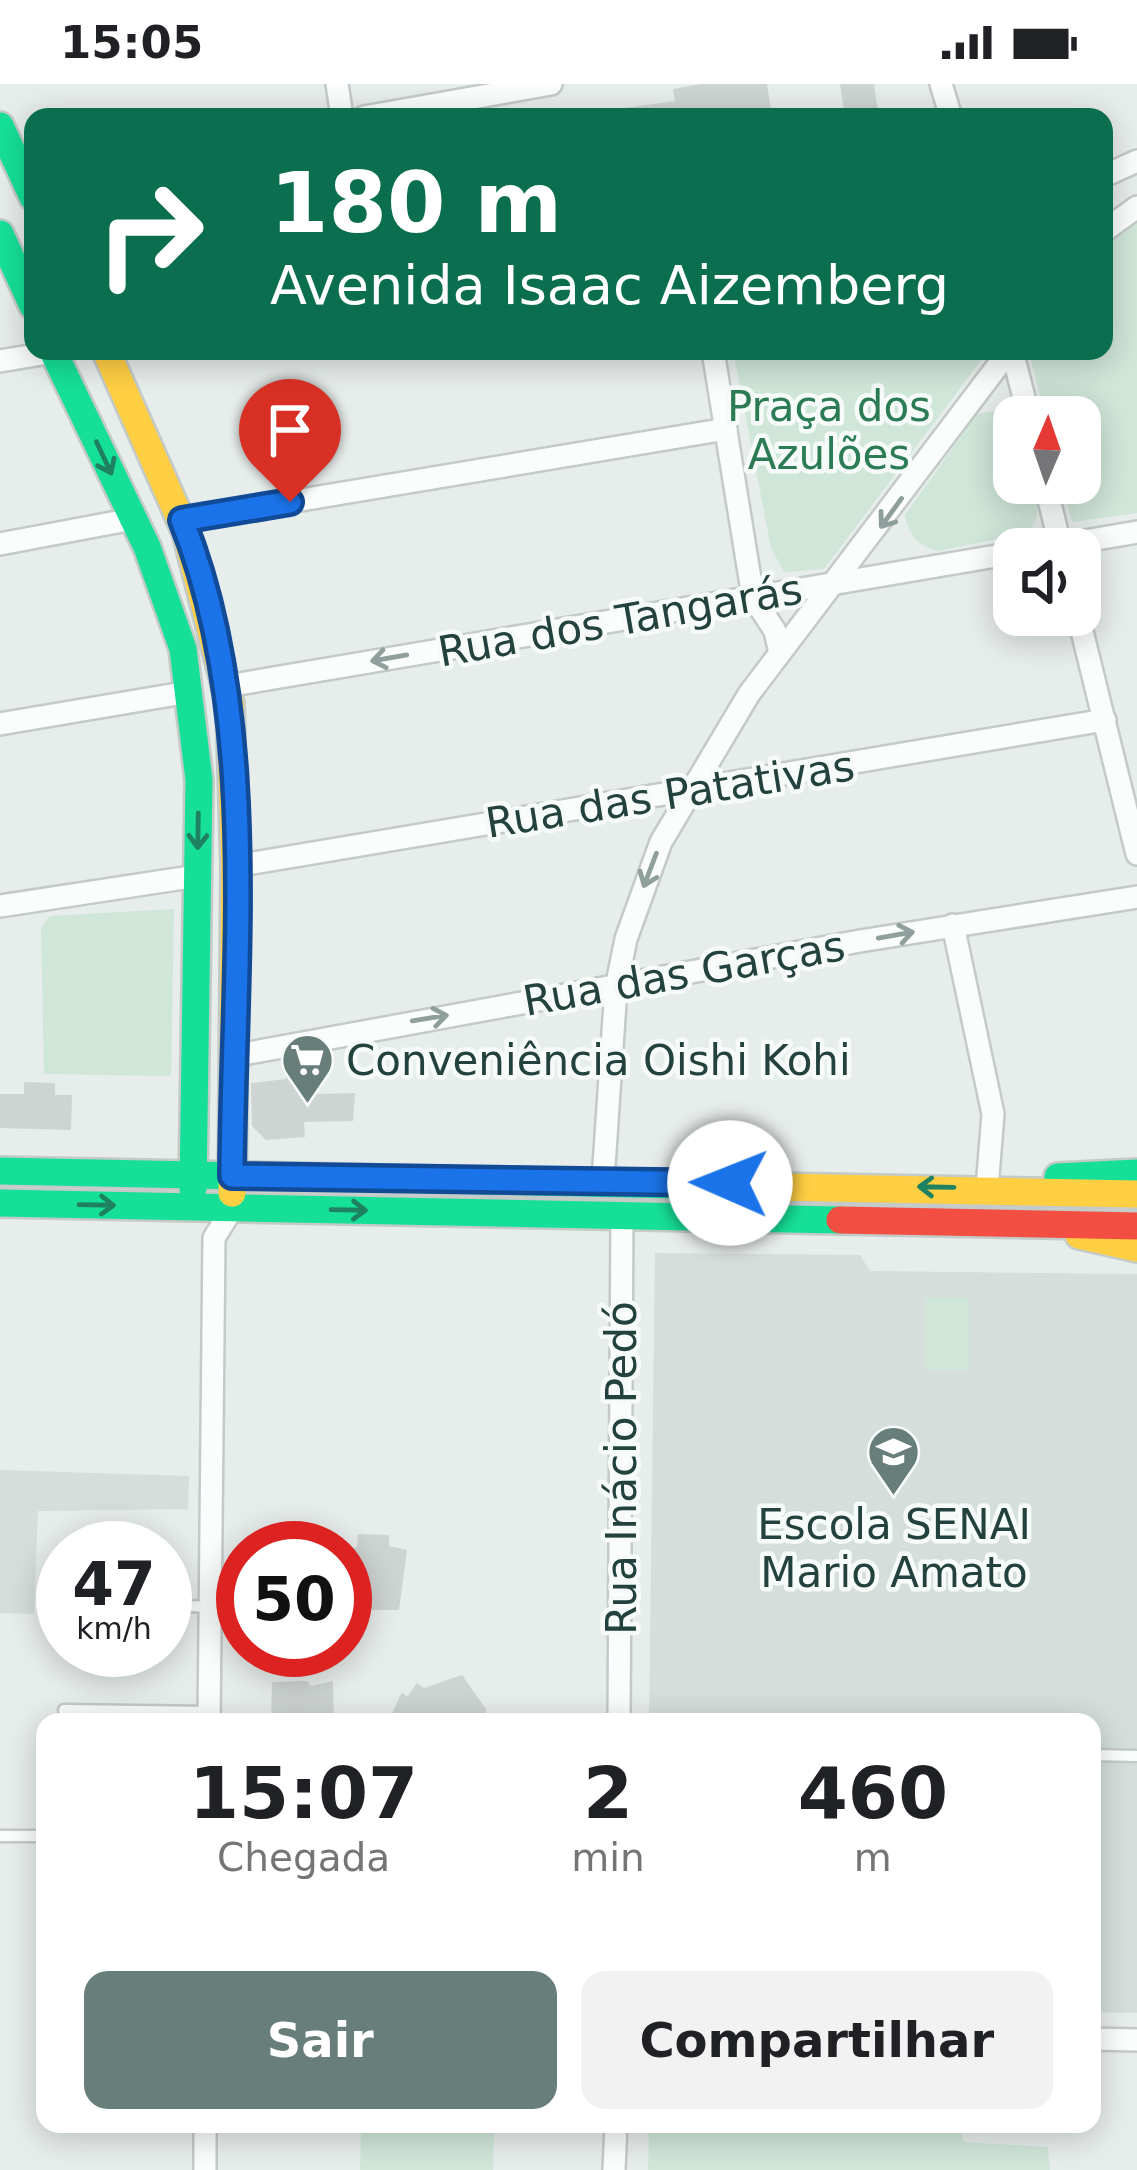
<!DOCTYPE html>
<html lang="pt">
<head>
<meta charset="utf-8">
<style>
	body { margin:0; font-family:"DejaVu Sans",sans-serif; background:#f2f2f2; color:#202124; height:100vh; display:flex; flex-direction:column; font-size:45px; white-space:nowrap }
	* { box-sizing:border-box; margin:0 }
	p { font-size:39px; color:#757577 }
	.icon { flex:none; width:66px; height:66px; fill:none; stroke:currentColor; stroke-width:2; stroke-linecap:round; stroke-linejoin:round }
	.map { position:relative; flex:1; overflow:hidden }
	.panel { position:absolute; left:36px; top:1629px; width:1065px; height:420px; display:flex; flex-direction:column; background:#fff; border-radius:24px; box-shadow:0 6px 30px #0003 }
	.panel>* { flex:none }
	.top-card { position:absolute; left:24px; top:24px; width:1089px; height:252px; border-radius:24px; box-shadow:0 6px 30px #0003; background:#0b6e4f; color:#fff; overflow:hidden }
	.needle { width:78px; rotate:2deg }
	.buttons { position:absolute; left:993px; top:312px; display:grid; gap:24px }
	.buttons a { display:grid; place-items:center; width:108px; height:108px; border-radius:24px; background:#fff; box-shadow:0 6px 30px #0003; font-size:60px }
	.speed { position:absolute; left:36px; top:1437px; display:flex; gap:24px; font-size:60px; font-weight:700; text-align:center }
	.speed>* { display:grid; place-content:center; width:156px; height:156px; border-radius:50%; background:#fff; box-shadow:0 6px 30px #0003; line-height:1 }
	.speed small { font-size:30px; font-weight:400 }
	.speed .limit { border:18px solid #d22; background:#fff; color:#111 }
	.pin { position:absolute; display:grid; place-items:center; width:102px; height:102px; color:#fff; margin:-123px -51px; border-radius:50% 50% 50% 0; rotate:-45deg; box-shadow:0 0 12px #0007 }
	.pin .icon { rotate:45deg }
	.me { position:absolute; width:132px; margin:-66px; rotate:271deg; stroke-linejoin:round; filter:drop-shadow(0 0 9px #0008) }
	.turn { display:flex; align-items:center; gap:42px; height:252px; padding:0 48px; font-size:54px }
	.turn .icon { width:156px; height:156px; stroke-width:2.5 }
	.turn b { display:block; font-size:84px; line-height:102px }
	.eta { display:flex; justify-content:space-evenly; align-items:center; height:204px; text-align:center }
	.eta b { font-size:72px; font-weight:600; line-height:84px }
	.primary-button { display:flex; gap:24px; margin-top:auto; padding:24px 48px }
	.primary-button a { flex:1; height:138px; border-radius:24px; background:#687e7a; color:#fff; font-size:48px; font-weight:600; line-height:138px; text-align:center }
	.primary-button a+a { background:#f2f2f2; color:#202124 }
	.status { display:flex; justify-content:space-between; align-items:center; height:84px; padding:0 60px; background:#fff; direction:ltr }
	.status svg { height:33px; fill:currentColor }
	.map>svg:first-child { display:block }
</style>
</head>
<body>
<div class="status"><b>15:05</b><svg viewBox="0 0 49 12"><path d="M0 12V9h3v3zM5 12V6h3v6zM10 12V3h3v9zM15 12V0h3v12zM26 1h20v11H26zM47 4h2v5h-2z"/></svg></div>
<div class="map">
<svg width="1137" height="2086" viewBox="0 0 1137 2086">
	<rect width="100%" height="100%" fill="#e7edeb"/>
	<g fill="#d5dedb">
		<polygon points="655,1169 860,1171 870,1187 1137,1190 1137,1929 1092,1928 1092,1638 649,1638"/>
		<polygon points="0,1386 189,1392 188,1425 38,1427 34,1530 0,1529"/>
	</g>
	<g fill="#d0e6d9">
		<polygon points="1137,131 1137,429 1072,438 1062,399 1080,399 1080,333 1045,333 1029,267 1104,267 1104,159 1116,141"/>
		<polygon points="733,267 988,267 824,485 784,488 771,464"/>
		<path d="M996,327L1014,336V399H1032C1037,419 1043,432 1027,449L938,467C918,462 908,451 905,431L977,330Z"/>
		<polygon points="174,825 171,992 44,990 41,844 50,832"/>
		<rect x="925" y="1214" width="44" height="72"/>
		<polygon points="649,2040 960,2040 963,2058 1048,2063 1050,2086 648,2086"/>
		<polygon points="361,2047 494,2049 493,2086 360,2086"/>
	</g>
	<g fill="#ced4d2">
		<polygon points="701,0 767,0 772,33 624,33 624,24 675,17 673,5"/>
		<polygon points="840,0 874,0 879,33 845,33"/>
		<polygon points="306,980 306,1004 315,1005 316,1010 355,1009 353,1037 304,1038 305,1053 266,1056 252,1042 251,999 286,995 287,987"/>
		<polygon points="24,998 55,999 55,1011 72,1011 71,1046 0,1044 0,1010 24,1010"/>
		<polygon points="358,1450 389,1451 389,1462 407,1466 399,1526 345,1526 345,1466 357,1463"/>
		<polygon points="462,1591 486,1625 484,1638 388,1638 402,1608 407,1613 417,1599 424,1604"/>
		<polygon points="307,1597 311,1602 333,1597 334,1638 271,1638 272,1598"/>
	</g>
	<g fill="none" stroke-linecap="round" stroke-linejoin="round">
		<defs>
			<g id="lane">
				<polyline points="165,1521 210,1523"/>
				<polyline points="64,1626 209,1628"/>
				<polyline points="1092,1671 1137,1672"/>
				<polyline points="0,1752 45,1752"/>
			</g>
			<g id="street">
				<polyline points="337,0 342,33"/>
				<polyline points="941,0 951,33"/>
				<polyline points="364,33 551,0"/>
				<polyline points="1104,92 1137,77"/>
				<polyline points="1104,147 1137,123"/>
				<polyline points="713,267 753,513 775,547 780,569"/>
				<polyline points="1012,267 1029,333"/>
				<polyline points="0,277 54,268"/>
				<polyline points="1045,399 1061,465"/>
				<polyline points="181,436 726,345"/>
				<polyline points="0,460 133,435"/>
				<polyline points="1038,465 1137,448"/>
				<polyline points="1078,531 1137,770"/>
				<polyline points="227,602 1014,469"/>
				<polyline points="0,640 189,608"/>
				<polyline points="235,782 1105,636"/>
				<polyline points="0,822 197,792"/>
				<polyline points="953,841 993,1030 987,1104"/>
				<polyline points="232,972 860,857 1137,813"/>
				<polyline points="603,1097 616,904 626,855 661,758 749,610 1009,267"/>
				<polyline points="209,1638 214,1154 232,1125"/>
				<polyline points="619,1638 622,1129"/>
				<polyline points="1092,1955 1137,1956"/>
				<polyline points="205,2086 205,2040"/>
				<polyline points="614,2086 616,2040"/>
			</g>
			<g id="fast">
				<polyline points="0,42 33,113"/>
				<polyline points="0,150 33,222"/>
				<polyline points="53,267 147,463 183,565 199,696 193,1104"/>
				<polyline points="0,1087 778,1103"/>
				<polyline points="1058,1093 1137,1089"/>
				<polyline points="0,1119 840,1136"/>
			</g>
			<g id="slow">
				<polyline points="106,267 186,448 230,620 235,782 232,1109"/>
				<polyline points="778,1103 1137,1110"/>
				<polyline points="1079,1151 1137,1164"/>
			</g>
			<polyline id="jam" points="840,1136 1137,1142"/>
		</defs>
		<use href="#lane" stroke="#c4cac8" stroke-width="15"/>
		<use href="#street" stroke="#c4cac8" stroke-width="26"/>
		<use href="#fast" stroke="#c3cac8" stroke-width="32"/>
		<use href="#slow" stroke="#c3cac8" stroke-width="32"/>
		<use href="#jam" stroke="#c3cac8" stroke-width="32"/>
		<use href="#lane" stroke="#fbfcfc" stroke-width="10"/>
		<use href="#street" stroke="#fbfcfc" stroke-width="21"/>
		<use href="#fast" stroke="#16e098" stroke-width="27"/>
		<use href="#slow" stroke="#ffcf43" stroke-width="27"/>
		<use href="#jam" stroke="#f24e42" stroke-width="27"/>
	</g>
	<defs><path id="oneway-shaft" d="M-6 0H5M1.5-3L5.5 0L1.5 3" fill="none" stroke-width="1.6" stroke-linecap="round" stroke-linejoin="round" transform="scale(3)"/></defs>
	<g stroke="#1e8161">
		<use href="#oneway-shaft" transform="translate(104 374) rotate(65)"/>
		<use href="#oneway-shaft" transform="translate(198 747) rotate(91)"/>
		<use href="#oneway-shaft" transform="translate(936 1103) rotate(-179)"/>
		<use href="#oneway-shaft" transform="translate(97 1121) rotate(1)"/>
		<use href="#oneway-shaft" transform="translate(349 1126) rotate(1)"/>
	</g>
	<g stroke="#8f9f9c">
		<use href="#oneway-shaft" transform="translate(891 429) rotate(126)"/>
		<use href="#oneway-shaft" transform="translate(389 574) rotate(170)"/>
		<use href="#oneway-shaft" transform="translate(650 786) rotate(111)"/>
		<use href="#oneway-shaft" transform="translate(896 851) rotate(-10)"/>
		<use href="#oneway-shaft" transform="translate(430 934) rotate(-9)"/>
	</g>
	<g fill="none" stroke-linecap="round" stroke-linejoin="round">
		<defs>
			<path id="route" d="M290,418L182,436C262,633 233,882 232,1092L730,1099"/>
		</defs>
		<use href="#route" stroke="#114b97" stroke-width="30"/>
		<use href="#route" stroke="#1a73e8" stroke-width="21"/>
	</g>
	<defs>
		<symbol id="supermarket-pin" viewBox="-11 -11 22 30"><path d="M0 17L-7.5 6A9.5 9.5 0 1 1 7.5 6Z" fill="#687e7a" stroke="#f6fbf9"/><path d="M-6-5.5h2.5l.6 2H6L4.5 2H-2.5L-4.4-4H-6ZM-1.5 3.2a1.3 1.3 0 1 0 .1 0ZM3 3.2a1.3 1.3 0 1 0 .1 0Z" fill="#fff"/></symbol>
		<symbol id="university-pin" viewBox="-11 -11 22 30"><path d="M0 17L-7.5 6A9.5 9.5 0 1 1 7.5 6Z" fill="#687e7a" stroke="#f6fbf9"/><path d="M0-5L7-2L0 1L-7-2ZM-4 1L0 2.5L4 1V4Q0 6-4 4Z" fill="#fff"/></symbol>
	</defs>
	<g fill-rule="evenodd">
		<use href="#supermarket-pin" x="278" y="946" width="59" height="81"/>
		<use href="#university-pin" x="864" y="1338" width="59" height="81"/>
	</g>
	<g text-anchor="middle" stroke-width="9" stroke-linejoin="round" paint-order="stroke">
		<g font-size="42" fill="#2b7b54" stroke="#f6fbf9">
			<text x="829" y="337">Praça dos<tspan x="829" dy="48">Azulões</tspan></text>
		</g>
		<g font-size="42" fill="#23423d" stroke="#f6fbf9">
			<text transform="translate(620 536) rotate(-10)" y="15">Rua dos Tangarás</text>
			<text transform="translate(670 710) rotate(-9)" y="15">Rua das Patativas</text>
			<text transform="translate(684 889) rotate(-10)" y="15">Rua das Garças</text>
			<text transform="translate(621 1384) rotate(-90)" y="15">Rua Inácio Pedó</text>
		</g>
		<g font-size="42" fill="#23423d" stroke="#f6fbf9" text-anchor="start">
			<text x="346" y="991">Conveniência Oishi Kohi</text>
			<text x="894" y="1455" text-anchor="middle">Escola SENAI<tspan x="894" dy="48">Mario Amato</tspan></text>
		</g>
	</g>
</svg>
<div class="buttons">
<a><svg class="needle" viewBox="-14 -14 28 28"><path d="M0-13l5 13h-10z" fill="#e53935"/><path d="M0 13l5-13h-10z" fill="#757577"/></svg></a>
<a><svg class="icon" aria-label="sound" viewBox="0 0 24 24"><path d="M4 9h4l5-4v14l-5-4H4zM17 9q2 3 0 6"/></svg></a>
</div>
<div class="speed"><div>47<small>km/h</small></div><div class="limit">50</div></div>
<div class="pin" style="left:290px;top:418px;background:#d93025"><svg class="icon" aria-label="arrive" viewBox="0 0 24 24"><path d="M6 21V4h12l-3 4 3 4H6"/></svg></div>
<svg class="me" style="left:730px;top:1099px" viewBox="-20 -20 40 40"><circle r="19" fill="#fff"/><path d="M0-13L10 11 0 6-10 11z" fill="#1a73e8"/></svg>
<div class="top-card">
<div class="turn"><svg class="icon" aria-label="right" viewBox="0 0 24 24"><path d="M7 20v-9h11M14 6l5 5-5 5"/></svg><div><b>180 m</b>Avenida Isaac Aizemberg</div></div>
</div>
<section class="panel">
<div class="eta">
<div><b>15:07</b><p>Chegada</p></div>
<div><b>2</b><p>min</p></div>
<div><b>460</b><p>m</p></div>
</div>
<div class="primary-button"><a>Sair</a><a>Compartilhar</a></div>
</section>
</div>
</body>
</html>
